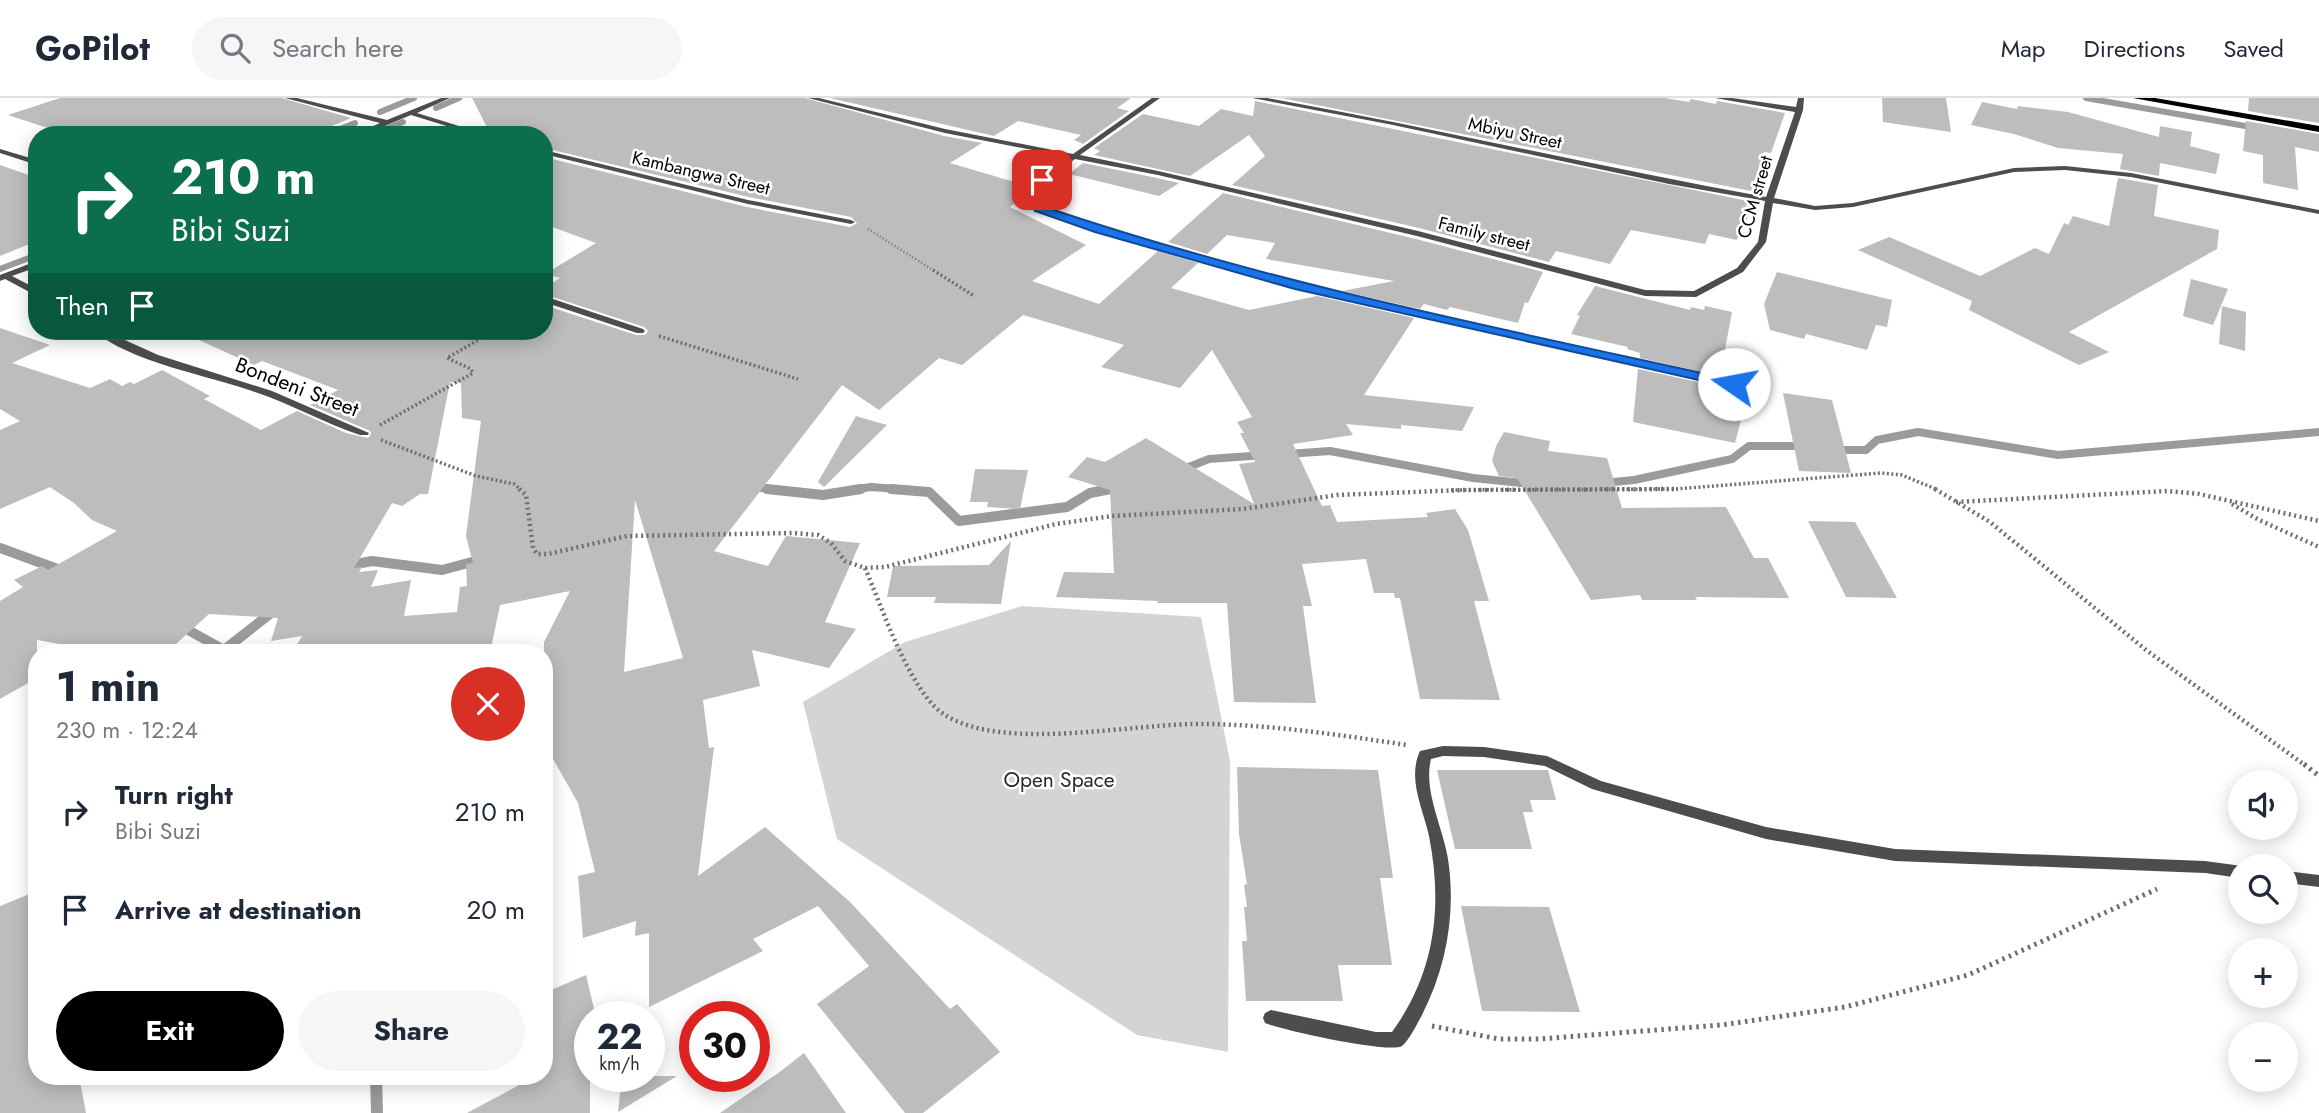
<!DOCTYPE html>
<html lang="en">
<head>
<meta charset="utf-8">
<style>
	body { margin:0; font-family:Jost,sans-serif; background:#f6f6f7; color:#1f2937; height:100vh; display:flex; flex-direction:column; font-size:26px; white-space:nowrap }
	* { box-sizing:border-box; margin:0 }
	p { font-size:23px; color:#747a83 }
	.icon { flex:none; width:38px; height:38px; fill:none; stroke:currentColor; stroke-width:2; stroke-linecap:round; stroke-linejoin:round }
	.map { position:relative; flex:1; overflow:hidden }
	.side { position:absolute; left:28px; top:546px; width:525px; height:441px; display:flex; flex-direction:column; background:#fff; border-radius:28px; box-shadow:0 4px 18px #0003 }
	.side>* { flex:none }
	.banner { position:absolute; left:28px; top:28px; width:525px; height:214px; border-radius:28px; box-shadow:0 4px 18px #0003; background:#0b6e4f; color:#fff; overflow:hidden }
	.controls { position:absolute; left:2228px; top:672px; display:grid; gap:14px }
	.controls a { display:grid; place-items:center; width:70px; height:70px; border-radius:50%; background:#fff; box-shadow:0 4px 18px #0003; font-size:35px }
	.speed { position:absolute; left:574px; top:903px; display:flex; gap:14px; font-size:35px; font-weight:700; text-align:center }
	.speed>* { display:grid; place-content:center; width:91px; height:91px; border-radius:50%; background:#fff; box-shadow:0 4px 18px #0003; line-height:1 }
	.speed small { font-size:18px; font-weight:400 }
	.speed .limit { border:10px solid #d22; background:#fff; color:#111 }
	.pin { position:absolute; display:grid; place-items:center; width:60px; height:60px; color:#fff; margin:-30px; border-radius:14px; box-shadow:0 4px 10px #0006 }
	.me { position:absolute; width:77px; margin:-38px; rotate:282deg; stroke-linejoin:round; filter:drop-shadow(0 0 5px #0008) }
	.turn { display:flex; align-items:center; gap:24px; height:147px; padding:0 28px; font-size:32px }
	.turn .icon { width:91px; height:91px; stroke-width:2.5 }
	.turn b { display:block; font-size:49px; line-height:60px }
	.then { display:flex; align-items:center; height:66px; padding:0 28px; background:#0003; gap:14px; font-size:26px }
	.round { display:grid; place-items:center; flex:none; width:74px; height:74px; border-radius:37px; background:#f6f6f7 }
	.summary { display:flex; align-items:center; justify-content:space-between; height:119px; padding:0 28px }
	h1 { font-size:42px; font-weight:700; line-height:52px }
	.cta { display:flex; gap:14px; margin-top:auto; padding:14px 28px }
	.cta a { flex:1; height:80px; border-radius:42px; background:#000; color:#fff; font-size:28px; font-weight:700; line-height:80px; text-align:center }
	.cta a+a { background:#f6f6f7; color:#1f2937 }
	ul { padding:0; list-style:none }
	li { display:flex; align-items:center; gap:21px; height:98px; padding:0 28px }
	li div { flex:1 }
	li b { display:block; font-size:26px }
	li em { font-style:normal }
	header { display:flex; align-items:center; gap:42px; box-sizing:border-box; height:98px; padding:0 35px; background:#fff; border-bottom:2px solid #e0e1e3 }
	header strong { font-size:33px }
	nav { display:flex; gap:38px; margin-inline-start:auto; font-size:24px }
	.search { width:490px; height:63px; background:#f6f6f7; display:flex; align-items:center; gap:18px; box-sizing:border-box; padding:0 24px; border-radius:38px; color:#747a83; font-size:26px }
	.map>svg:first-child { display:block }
</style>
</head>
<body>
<header>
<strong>GoPilot</strong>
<div class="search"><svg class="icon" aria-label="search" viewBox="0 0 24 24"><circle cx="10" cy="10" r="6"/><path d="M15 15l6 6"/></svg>Search here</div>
<nav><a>Map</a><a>Directions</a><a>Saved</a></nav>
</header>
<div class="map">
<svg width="2319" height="1015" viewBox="0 0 2319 1015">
	<rect width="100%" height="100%" fill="#fff"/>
	<polygon fill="#d4d4d4" points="1022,508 1201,519 1230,663 1228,954 1137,937 837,741 803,604 905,544"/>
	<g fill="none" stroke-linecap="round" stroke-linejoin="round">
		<g stroke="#9b9b9b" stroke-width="6">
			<polyline points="2086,0 2257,30"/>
			<polyline points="436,10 459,0"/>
			<polyline points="380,14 414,0"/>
			<polyline points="325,37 355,25"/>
			<polyline points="371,37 403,24"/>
			<polyline points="0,171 37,157"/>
		</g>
		<g stroke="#9b9b9b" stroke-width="8">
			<polyline points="1834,352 1866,352 1877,342 1918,334 2058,357 2319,334"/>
			<polyline points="1287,356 1330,353 1473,380 1532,386"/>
			<polyline points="1181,372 1209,361 1265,357"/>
			<polyline points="1603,385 1634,382 1732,361 1749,348 1805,348"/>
			<polyline points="751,389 782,392"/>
			<polyline points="850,392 871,389 912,392"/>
			<polyline points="1102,392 1119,389"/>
		</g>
		<g stroke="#9b9b9b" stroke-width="10">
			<polyline points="767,391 823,397 861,391"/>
			<polyline points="891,391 929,394 959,423 1067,409 1090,395 1111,391"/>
			<polyline points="0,450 63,473"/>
			<polyline points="346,468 372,463 442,472 483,461"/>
			<polyline points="181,528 224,552 276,511"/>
		</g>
		<polyline stroke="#9b9b9b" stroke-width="12" points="376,978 377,1015"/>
	</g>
	<g fill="#bdbdbd" fill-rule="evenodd">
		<polygon points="60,0 282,0 351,20 310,37 69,37 8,17"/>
		<path d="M472,0H805L944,38L982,45L950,65L1028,88L1023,94V99L1010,109L1086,147L1032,183L1099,206L1158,153L1198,165L1171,190L1249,212L1317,198L1414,220L1364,297L1474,309L1462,333L1401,327V331L1346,326L1353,337L1293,346L1322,408L1330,407L1337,424L1428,419L1426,415L1455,411L1468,432L1489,503H1474L1500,602L1420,601L1400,500H1395L1394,495H1374L1366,461L1302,466L1312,508H1303L1316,605L1234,604L1227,505H1157L1158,503L1056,499L1064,474L1114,475L1110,392L1068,379L1087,359L1105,364L1146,340L1254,406L1239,366L1255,364L1240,335H1244L1237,324L1252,319L1212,252L1180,290L1101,269L1124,247L1023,217L962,267L939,260L879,312L842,287L714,453L768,468L786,438L860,445L825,524L856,531L829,570L752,552L760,588L703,602L709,650L714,649L698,778L765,729L850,804L950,911L957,906L1000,954L923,1015H905L817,906L869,868L818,808L753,841L763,853L649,909V835L635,838L636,823L583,840L578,778L595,774L578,705L544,645V544L570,493L500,507L490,555H292L302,538L271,543L278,520L209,516L166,555H111L37,542V580L0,601V503L23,489L14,482L42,468L48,472L117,433L92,422L74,405L50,389L0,411V332L20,323L0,311V230L50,247L12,265L90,290L110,281L122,288L130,284L134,286L162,272L210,298L204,301L261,332L297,313L346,335L368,340L371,336L370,333L310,307L338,292L262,263L254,267L179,233H544V207L636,237H645L648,233L644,229L544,196V190L560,180L545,176L596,145L544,126V59L747,109L850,129L857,125L851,119L749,99L544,50V37H491ZM450,284L461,285L462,320L481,323L466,438L473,465L466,466L467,488L460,489L457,514L404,518L411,482L371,489L378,472L359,474L362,469L354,470L392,405L402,408L420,396H428ZM635,402L683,560L624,574Z"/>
		<polygon points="830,0 1131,0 1117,10 1129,13 1083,46 1074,42 1081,37 1018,23 994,38"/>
		<polygon points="1281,0 1665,0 1689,4 1691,1 1716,6 1717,3 1785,15 1771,55 1764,54 1751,93"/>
		<polygon points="1882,0 1946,0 1951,34 1883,24"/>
		<polygon points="2249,0 2319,0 2319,25 2248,13"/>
		<polygon points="1255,3 1748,103 1746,108 1752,110 1737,142 1709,136 1705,146 1631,132 1610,166 1556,153 1549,164 1419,130 1232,87 1265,58 1249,37 1190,78 1094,57 1100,53 1094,50 1143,16 1199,28 1221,11 1253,18"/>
		<polygon points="1982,4 2017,11 2018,8 2068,14 2159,39 2160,28 2192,34 2190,48 2220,56 2216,76 2160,65 2159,78 2120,71 2123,56 2058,50 2014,36 1971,27"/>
		<polygon points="2246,23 2319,36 2319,54 2295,49 2298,92 2263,85 2263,57 2243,53"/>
		<polygon points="1083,65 1157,80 1179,85 1159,98 1069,76"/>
		<polygon points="0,67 37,80 37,143 0,158"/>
		<polygon points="2118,80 2158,87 2154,118 2219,132 2217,151 2069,234 2109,254 2079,267 1969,212 1972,203 1858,152 1889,139 1980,178 2035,150 2049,156 2064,125 2068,127 2073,118 2109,128"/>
		<polygon points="1223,95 1416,141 1543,174 1528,205 1525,204 1518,225 1450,209 1447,212 1424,206 1420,211 1342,193 1394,183 1266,161 1275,145 1227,137 1207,156 1168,144"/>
		<polygon points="1777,174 1892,202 1887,229 1876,227 1867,252 1806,236 1804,241 1770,232 1764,206"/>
		<polygon points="2191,181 2228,191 2213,227 2183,218"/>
		<polygon points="1595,188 1690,212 1691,209 1704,212 1705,208 1732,214 1720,278 1640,260 1640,255 1627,251 1628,249 1571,236 1580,218 1577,217"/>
		<polygon points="2222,208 2246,214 2245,253 2219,246"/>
		<polygon points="1638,271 1720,289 1720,310 1743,315 1735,345 1633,324"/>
		<polygon points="1783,295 1832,302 1851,375 1799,373"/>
		<polygon points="856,318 887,327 824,389 818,384"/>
		<polygon points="1504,334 1550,343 1548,353 1607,360 1622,410 1726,409 1754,460 1768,460 1789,500 1695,499 1697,502 1642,502 1640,497 1591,502 1517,380 1499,378 1492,363 1496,348"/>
		<polygon points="975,371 1028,372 1020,411 987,409 988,404 970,404"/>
		<polygon points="1808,423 1855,424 1897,500 1846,499"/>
		<polygon points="1011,443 1001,506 934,505 936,499 887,499 893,468 989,467"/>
		<polygon points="1237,669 1378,672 1393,780 1380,780 1392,867 1338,867 1343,903 1246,903 1242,843 1247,843 1244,809 1247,809 1244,787 1247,786 1239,736"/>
		<polygon points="1437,672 1548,672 1556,702 1530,702 1533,714 1523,714 1532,751 1455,751"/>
		<polygon points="37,793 37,978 79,978 86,1015 0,1015 0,808"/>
		<polygon points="1461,808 1549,809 1580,914 1482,913"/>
		<polygon points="586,877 596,919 590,919 590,1015 467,1015 536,978 544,978 544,895"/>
		<polygon points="804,955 846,1015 720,1015 781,973"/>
		<polygon points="622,978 677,978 618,1014"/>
	</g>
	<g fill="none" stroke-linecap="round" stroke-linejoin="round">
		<polyline stroke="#6f6f6f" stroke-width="2.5" stroke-dasharray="1 2.5" stroke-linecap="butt" points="868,131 936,174"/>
		<g stroke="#6f6f6f" stroke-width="3.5" stroke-dasharray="2 2.5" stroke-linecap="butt">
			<polyline points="933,172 974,198"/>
			<polyline points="659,238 798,281"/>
			<polyline points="380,327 473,275 471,271 447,260 494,233"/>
			<polyline points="381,342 476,378 514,386 521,392"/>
			<polyline points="1451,392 1675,391 1881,375 1902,377 1938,392"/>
		</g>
		<g stroke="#6f6f6f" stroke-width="4.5" stroke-dasharray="2 3.5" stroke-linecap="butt">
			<polyline points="519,391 526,397 533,450 537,456 548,456 627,438 793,435 818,437 831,445 845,463 865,470 885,469 1056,426 1112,418 1243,411 1337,397 1464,392 1678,391"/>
			<polyline points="1935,391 1990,424 2146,552 2306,668"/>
			<polyline points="1956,404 2168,393 2199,396 2319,423"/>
			<polyline points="2232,406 2259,422 2319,449"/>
			<path d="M865,470C882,509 910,595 945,617C1005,655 1136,624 1207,626C1274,627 1341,637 1407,647"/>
		</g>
		<g stroke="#6f6f6f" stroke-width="5" stroke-dasharray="2.5 4.5" stroke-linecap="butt">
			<polyline points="2304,666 2319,678"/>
			<polyline points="1432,928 1499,941 1539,941 1721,927 1845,909 1968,877 2157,791"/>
		</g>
		<g fill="#4d4d4d" fill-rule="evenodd">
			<polygon points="285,0 297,0 387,22 441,0 450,0 417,15 488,37 476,37 411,17 363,37 353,37 380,25"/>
			<path d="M808,0H819L945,31L1073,56L1152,0H1160L1080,57L1158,73L1418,133L1645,192L1694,193L1737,170L1758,144L1765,103L1669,86L1393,27L1252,0H1267C1434,30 1599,69 1766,99L1795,14L1715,0H1732L1796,9L1798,0H1804L1803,12L1774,100L1815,108L1853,105L2014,70L2065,68L2131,75L2319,112V116L2131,79L2065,72L2014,74L1853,109L1815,112L1773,105L1766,144L1743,174L1696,199L1645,198L1417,138L1158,77L1075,61L1045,83L1033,96L1035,102L1041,109L1301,187L1763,290L1764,292L1759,295L1296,191L1053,119C1039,114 1029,111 1025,96L1039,79L1068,59L945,35Z"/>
			<polygon points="0,51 37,62 37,67 0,55"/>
			<polygon points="544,52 748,102 851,122 855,124 851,126 748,106 544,56"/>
			<polygon points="37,163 37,169 12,178 37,191 37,198 5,181 0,183 0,177"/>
			<polygon points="544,198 643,231 645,233 643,235 637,235 544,204"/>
			<path d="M94,233H105L158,257L272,293L369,335L368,337H360C324,325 291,306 255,294C210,278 130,264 94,233Z"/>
			<path d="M1443,648L1484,649L1547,658L1601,683L1766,729L1895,751L2205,763L2242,768H2240V780L2205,775L1895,763L1766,741L1592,691L1545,668L1484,659L1443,658L1431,661C1423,693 1443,729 1448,761C1456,814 1447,868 1422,917C1417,926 1410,941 1402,948C1390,956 1282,932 1265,925L1263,920L1265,915L1271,912L1376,934H1392C1435,875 1443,809 1429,738C1423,710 1407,681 1420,653Z"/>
			<polygon points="2286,773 2319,777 2319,789 2286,785"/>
		</g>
		<polygon fill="#000" fill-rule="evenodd" points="2133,0 2155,0 2319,28 2319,34"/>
	</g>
	<path fill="#1a73e8" stroke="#114b97" stroke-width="2" d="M1038,79L1047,82L1035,96L1036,102L1042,108C1268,185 1502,231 1734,282L1741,286L1734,290L1295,191L1095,134L1035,113L1026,103L1024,96Z"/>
	<g text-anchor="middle" stroke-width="5" stroke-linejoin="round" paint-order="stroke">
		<g font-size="18" fill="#000" stroke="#fff">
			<text transform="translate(1515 35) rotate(12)" y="6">Mbiyu Street</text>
			<text transform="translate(701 75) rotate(13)" y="6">Kambangwa Street</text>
			<text transform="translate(1755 99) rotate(-74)" y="6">CCM street</text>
			<text transform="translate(1484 136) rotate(14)" y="6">Family street</text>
		</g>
		<g font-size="21" fill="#000" stroke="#fff">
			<text transform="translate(297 289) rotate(21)" y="7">Bondeni Street</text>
		</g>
		<g font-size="21" fill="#2b2b2b" stroke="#fff">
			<text x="1059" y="689">Open Space</text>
		</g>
	</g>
</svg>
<div class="controls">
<a><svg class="icon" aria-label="sound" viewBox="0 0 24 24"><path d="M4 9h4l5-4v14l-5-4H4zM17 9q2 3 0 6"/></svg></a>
<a><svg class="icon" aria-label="search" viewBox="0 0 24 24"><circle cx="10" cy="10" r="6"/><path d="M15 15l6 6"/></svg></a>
<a>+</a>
<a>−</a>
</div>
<div class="speed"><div>22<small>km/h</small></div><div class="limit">30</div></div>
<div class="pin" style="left:1042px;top:82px;background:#d93025"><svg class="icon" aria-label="arrive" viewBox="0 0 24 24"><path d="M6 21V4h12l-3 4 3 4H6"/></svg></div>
<svg class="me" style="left:1734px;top:286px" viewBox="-20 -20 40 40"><circle r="19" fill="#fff"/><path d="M0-13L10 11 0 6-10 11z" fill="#1a73e8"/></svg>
<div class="banner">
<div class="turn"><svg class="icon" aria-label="right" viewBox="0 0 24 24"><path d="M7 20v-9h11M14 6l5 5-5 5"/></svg><div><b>210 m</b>Bibi Suzi</div></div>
<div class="then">Then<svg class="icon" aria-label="arrive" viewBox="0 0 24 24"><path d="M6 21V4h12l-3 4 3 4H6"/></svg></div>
</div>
<section class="side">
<div class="summary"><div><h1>1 min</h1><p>230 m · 12:24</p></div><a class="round" style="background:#d93025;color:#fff"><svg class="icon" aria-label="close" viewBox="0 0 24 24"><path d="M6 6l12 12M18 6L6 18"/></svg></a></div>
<ul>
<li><svg class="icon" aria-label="right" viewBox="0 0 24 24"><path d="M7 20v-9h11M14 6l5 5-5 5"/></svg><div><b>Turn right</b><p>Bibi Suzi</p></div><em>210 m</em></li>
<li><svg class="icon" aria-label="arrive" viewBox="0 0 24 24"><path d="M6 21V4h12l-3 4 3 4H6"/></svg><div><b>Arrive at destination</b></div><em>20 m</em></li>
</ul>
<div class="cta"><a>Exit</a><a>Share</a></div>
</section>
</div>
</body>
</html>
